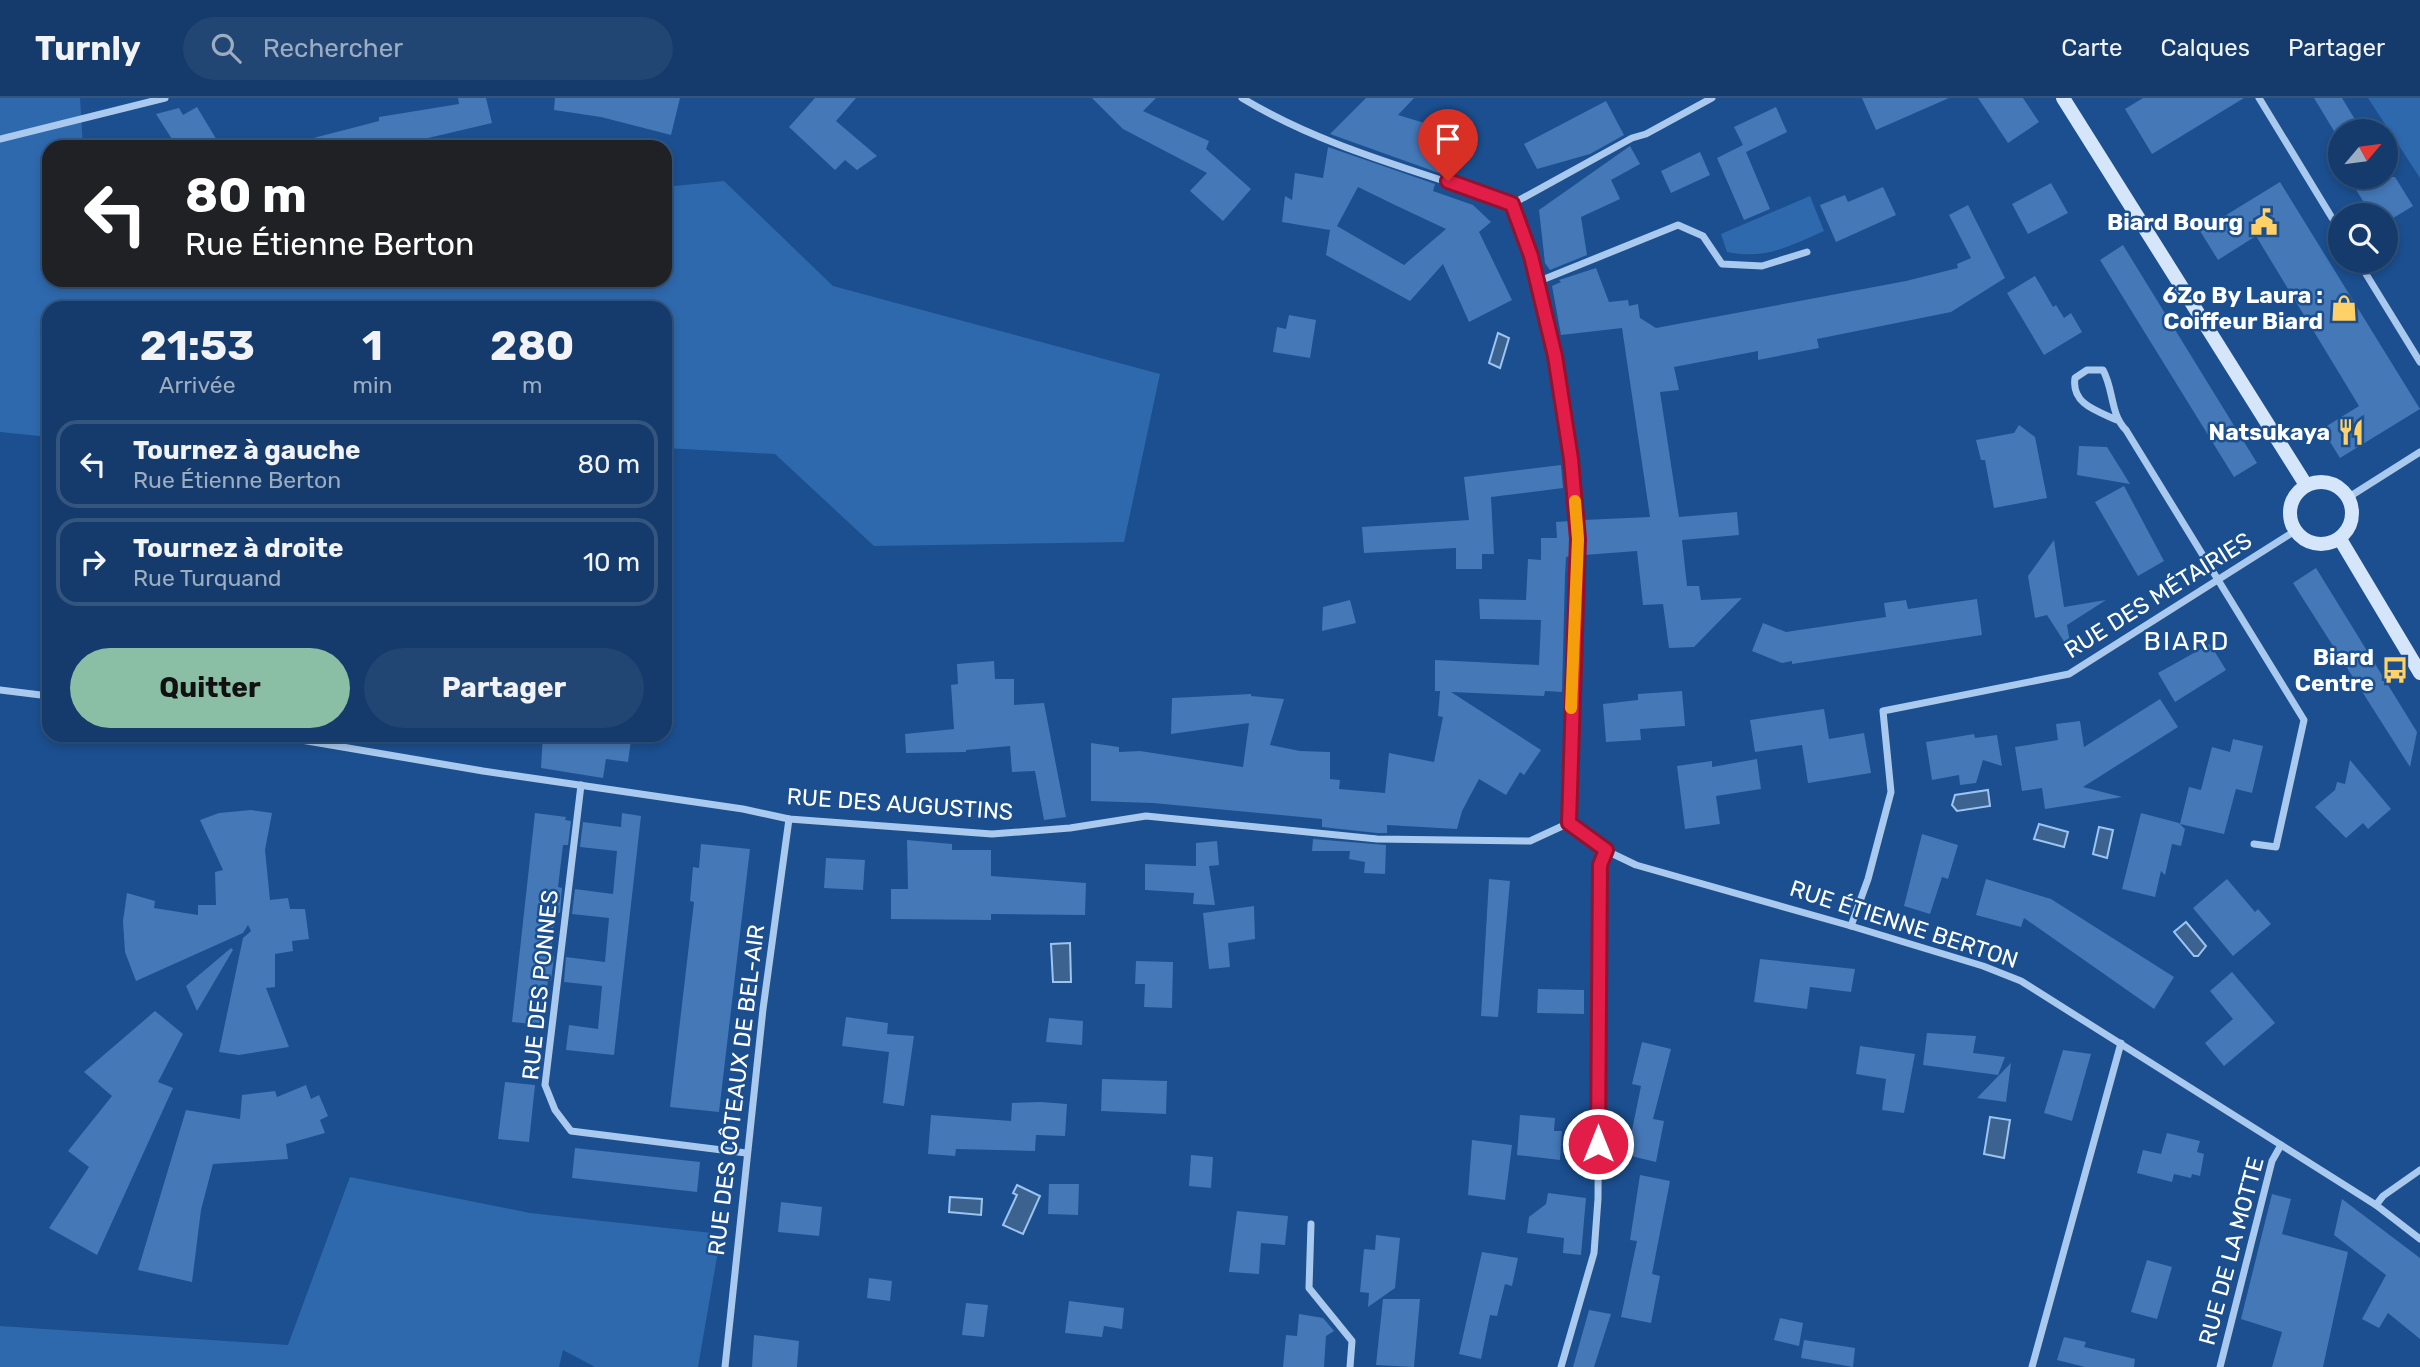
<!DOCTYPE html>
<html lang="fr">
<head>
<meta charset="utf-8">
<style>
	body { margin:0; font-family:Rubik,sans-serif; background:#214673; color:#f1f3f6; height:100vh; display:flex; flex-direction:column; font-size:26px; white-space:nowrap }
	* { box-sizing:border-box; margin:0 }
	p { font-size:23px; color:#9dadc1 }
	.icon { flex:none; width:38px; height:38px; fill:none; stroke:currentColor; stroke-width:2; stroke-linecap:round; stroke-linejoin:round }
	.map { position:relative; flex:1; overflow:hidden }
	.panel { position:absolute; left:42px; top:203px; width:630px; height:441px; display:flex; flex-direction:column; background:#143b6b; border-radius:21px; box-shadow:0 4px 10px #0003,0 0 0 2px #33557e }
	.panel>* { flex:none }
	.hud { position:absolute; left:42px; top:42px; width:630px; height:147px; border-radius:21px; box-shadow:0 4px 10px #0003,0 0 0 2px #33557e; background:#202124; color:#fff; overflow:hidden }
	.needle { width:46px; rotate:61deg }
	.buttons { position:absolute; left:2328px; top:21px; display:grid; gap:14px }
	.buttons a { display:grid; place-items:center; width:70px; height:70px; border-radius:50%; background:#143b6b; box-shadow:0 4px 10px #0003,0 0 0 2px #33557e; font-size:35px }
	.pin { position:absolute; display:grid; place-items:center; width:60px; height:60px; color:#fff; margin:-72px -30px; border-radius:50% 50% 50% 0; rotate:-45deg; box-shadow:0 0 7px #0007 }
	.pin .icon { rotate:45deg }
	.me { position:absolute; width:77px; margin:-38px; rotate:0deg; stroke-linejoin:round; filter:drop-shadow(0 0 5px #0008) }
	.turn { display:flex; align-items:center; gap:24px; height:147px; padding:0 28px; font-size:32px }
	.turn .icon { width:91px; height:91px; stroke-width:2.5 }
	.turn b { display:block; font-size:49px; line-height:60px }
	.eta { display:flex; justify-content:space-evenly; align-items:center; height:119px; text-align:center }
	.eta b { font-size:42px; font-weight:700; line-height:49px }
	.button { display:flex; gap:14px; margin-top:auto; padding:14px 28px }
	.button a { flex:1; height:80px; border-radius:42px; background:#8abfa5; color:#111; font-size:28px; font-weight:700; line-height:80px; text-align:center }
	.button a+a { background:#214673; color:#f1f3f6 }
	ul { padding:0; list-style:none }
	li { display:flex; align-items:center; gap:21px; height:88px; margin:0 14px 10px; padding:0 14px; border:4px solid #33557e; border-radius:21px }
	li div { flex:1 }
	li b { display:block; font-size:26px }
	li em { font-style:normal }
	header { display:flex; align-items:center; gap:42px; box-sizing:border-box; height:98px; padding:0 35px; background:#143b6b; border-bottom:2px solid #33557e }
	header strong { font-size:33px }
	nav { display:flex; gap:38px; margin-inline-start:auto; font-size:24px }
	.search { width:490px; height:63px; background:#214673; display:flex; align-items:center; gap:18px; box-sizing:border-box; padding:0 24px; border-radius:38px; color:#9dadc1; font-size:26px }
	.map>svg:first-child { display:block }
</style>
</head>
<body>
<header>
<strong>Turnly</strong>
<div class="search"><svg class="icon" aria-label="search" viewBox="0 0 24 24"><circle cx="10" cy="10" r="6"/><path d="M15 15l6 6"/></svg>Rechercher</div>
<nav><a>Carte</a><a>Calques</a><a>Partager</a></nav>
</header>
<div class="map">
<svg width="2420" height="1269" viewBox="0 0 2420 1269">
	<rect width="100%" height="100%" fill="#1b4f8f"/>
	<g fill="#2e69ad">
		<polygon points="0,0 80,0 83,49 49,49 49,182 665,182 665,89 724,83 833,188 1160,276 1124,444 874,448 775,356 665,350 665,210 49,210 49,339 0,334"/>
		<polygon points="2368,0 2420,0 2420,80"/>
		<path d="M1810,98L1824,133C1790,148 1765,162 1727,154L1721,136Z"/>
		<polygon points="350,1079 530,1115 721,1136 698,1269 595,1269 563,1252 559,1269 0,1269 0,1228 288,1247"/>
	</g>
	<g fill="#3c6290" stroke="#9cc4f0" stroke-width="2">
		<polygon points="1498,235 1509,240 1500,270 1489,265"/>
		<polygon points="1988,692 1990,708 1957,713 1952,707 1955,697"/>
		<polygon points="2039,726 2068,734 2064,749 2034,741"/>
		<polygon points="2099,729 2113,732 2107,760 2093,756"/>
		<polygon points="2186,824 2206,848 2198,858 2194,858 2174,834"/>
		<polygon points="1070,845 1071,884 1053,884 1051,846"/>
		<polygon points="1990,1019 2010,1022 2004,1060 1984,1056"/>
		<polygon points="1017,1087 1040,1098 1023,1136 1003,1127 1017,1097 1013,1095"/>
		<polygon points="950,1099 982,1101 981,1117 949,1114"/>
	</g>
	<g fill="#4478b7" fill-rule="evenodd">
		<polygon points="458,0 486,0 492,25 428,40 429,45 404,49 303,49 302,43 379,23 379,19 459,6"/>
		<polygon points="555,0 680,0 671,37 601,19 554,12"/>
		<polygon points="815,0 856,0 836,23 877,58 857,72 845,62 835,72 789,29"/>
		<polygon points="1092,0 1156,0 1143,13 1209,43 1206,51 1251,91 1223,123 1190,93 1207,75 1123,31"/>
		<polygon points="1366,0 1414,0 1398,17 1451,33 1439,75 1330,36"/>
		<polygon points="1862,0 1949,0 1876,32"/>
		<polygon points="1978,0 2023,0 2039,24 2008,45"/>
		<polygon points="2143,0 2244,0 2152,56 2125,11"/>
		<polygon points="2314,0 2342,0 2362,33 2334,33"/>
		<polygon points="1606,3 1624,37 1590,56 1537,71 1524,46"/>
		<polygon points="197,9 221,49 177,49 156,16 179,10 183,17"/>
		<polygon points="1776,9 1787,34 1746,54 1770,111 1744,122 1717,60 1743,47 1734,29"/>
		<polygon points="1630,48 1640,66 1611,82 1620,101 1581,119 1587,157 1550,172 1545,165 1539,112"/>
		<path d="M1328,49L1435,86L1433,93L1473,107L1491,124L1479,134L1512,202L1469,224L1443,166L1410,203L1326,157L1330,132L1282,124L1285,98L1292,102L1295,75L1323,80ZM1358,89L1397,108L1446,131L1404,167L1337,128Z"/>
		<polygon points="1700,54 1710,77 1671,95 1661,73"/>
		<polygon points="2348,79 2395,79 2413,108 2385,125 2385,117 2377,117 2372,108 2368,111"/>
		<polygon points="2280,84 2420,311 2340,360 2322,331 2359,308 2296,204 2256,138 2218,162 2200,133"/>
		<polygon points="2051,85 2068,115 2028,136 2012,106"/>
		<polygon points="1883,89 1896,117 1836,144 1820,107 1845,97 1848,104"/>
		<polygon points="1968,107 2005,180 1951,214 1817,241 1819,250 1758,262 1758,253 1674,269 1679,292 1660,294 1679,419 1737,414 1739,437 1682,442 1687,488 1699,488 1701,502 1742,500 1694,549 1669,550 1663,506 1643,507 1637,453 1584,457 1583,422 1650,419 1622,230 1561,237 1552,188 1561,184 1559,182 1596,170 1609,204 1628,202 1629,208 1638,206 1640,220 1656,230 1906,183 1958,170 1957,166 1971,160 1949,117"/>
		<polygon points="2123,147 2257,365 2234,379 2100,162"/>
		<polygon points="2035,178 2053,209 2056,207 2064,220 2071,215 2082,234 2044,257 2007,195"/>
		<polygon points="1289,217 1316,222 1310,260 1273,254 1277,229 1286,231"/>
		<polygon points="2019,327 2035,339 2047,400 1994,410 1985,362 1981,362 1976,342 2014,335"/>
		<polygon points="2079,348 2107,349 2130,386 2077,377"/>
		<polygon points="1561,367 1563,390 1491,399 1494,456 1482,456 1482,471 1456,471 1456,450 1364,455 1362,429 1469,422 1464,379"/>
		<polygon points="2124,388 2164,463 2138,478 2095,404"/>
		<polygon points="1570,423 1571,458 1566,459 1565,478 1562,594 1545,593 1544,598 1451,594 1541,652 1524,677 1520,674 1506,697 1479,681 1462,713 1457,731 1387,727 1387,735 1377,735 1322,729 1322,721 1153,705 1091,703 1091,645 1119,649 1119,654 1140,653 1243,669 1249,625 1171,636 1172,600 1251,596 1251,598 1284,601 1270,647 1300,653 1330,654 1330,681 1340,682 1339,691 1385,695 1389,655 1434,664 1443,619 1438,618 1440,593 1435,593 1435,562 1539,567 1541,522 1480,521 1479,501 1526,502 1528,461 1541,462 1541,440 1557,440 1556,424"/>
		<polygon points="2054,442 2064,509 2106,502 2067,527 2072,556 2047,517 2035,520 2028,478"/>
		<polygon points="2316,470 2417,634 2410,669 2293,485"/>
		<polygon points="1977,501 1982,537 1792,566 1792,563 1782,565 1752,553 1763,525 1786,534 1886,519 1884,505 1906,502 1908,511"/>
		<polygon points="1350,502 1356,525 1322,533 1323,509"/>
		<polygon points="2210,546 2226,572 2175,604 2158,575"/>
		<polygon points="994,563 995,581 1014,581 1014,607 1044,605 1066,719 1044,722 1035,673 1012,674 1010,648 966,652 966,654 906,655 905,636 954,631 951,587 958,586 957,566"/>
		<polygon points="1682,593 1685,628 1640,631 1641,642 1606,644 1603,606 1638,602 1638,596"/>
		<polygon points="2160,601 2178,629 2083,689 2122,699 2045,711 2042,690 2022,693 2015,649 2058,642 2056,626 2080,623 2084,649"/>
		<polygon points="1824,611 1829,641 1864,635 1871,675 1808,685 1802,647 1755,654 1750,622"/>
		<polygon points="1974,636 1975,640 1997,637 2002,668 1983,662 1976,685 1960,687 1959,677 1932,682 1926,644"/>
		<polygon points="543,637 609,637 631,642 628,664 606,661 603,680 541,670"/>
		<polygon points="2233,641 2263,648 2252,695 2236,691 2224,736 2180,726 2189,689 2201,692 2212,649 2230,654"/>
		<polygon points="1757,661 1761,691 1716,698 1720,726 1685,731 1677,668 1712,663 1712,669"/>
		<polygon points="2350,662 2391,711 2368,731 2363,725 2346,740 2315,709 2335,692 2337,684 2345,686"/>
		<polygon points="251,712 272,715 265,752 270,802 288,800 290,811 305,811 309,841 292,843 293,853 275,856 275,889 266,890 289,949 239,957 219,954 243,840 251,833 248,827 243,835 136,883 125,854 123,823 127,795 155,803 154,810 198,817 198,807 216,807 215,774 223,772 200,722 219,715"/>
		<polygon points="535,715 566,719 565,722 571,723 568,747 563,747 558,789 562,790 560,815 555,814 550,858 554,858 551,883 548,882 542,927 512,924"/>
		<polygon points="622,715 641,718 614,957 566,952 569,927 598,931 602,888 564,884 566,859 605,864 609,820 572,816 575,791 613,796 617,753 580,749 583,724 621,729"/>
		<polygon points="2141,715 2179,725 2185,731 2181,748 2172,746 2165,777 2161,773 2155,799 2122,791"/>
		<polygon points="1922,736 1958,747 1948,781 1942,779 1930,816 1904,808"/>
		<polygon points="1313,741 1386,747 1385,776 1364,775 1365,764 1349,761 1350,753 1312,753"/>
		<polygon points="907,742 952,746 952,752 991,752 991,778 1086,785 1085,817 991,816 991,822 891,821 891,791 908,791"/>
		<polygon points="1217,743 1219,767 1209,768 1215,807 1193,806 1194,795 1145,792 1145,766 1196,768 1196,745"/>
		<polygon points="701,746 750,751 719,1014 670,1009 694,804 690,803 693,769 699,770"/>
		<polygon points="826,760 865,762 863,792 824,790"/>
		<polygon points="1489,781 1510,783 1498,919 1481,918"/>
		<polygon points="1986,781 2051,801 2174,879 2154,911 2024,820 2021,829 1976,817"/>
		<polygon points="2227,781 2255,814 2258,811 2271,826 2233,858 2193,810"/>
		<polygon points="1254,808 1255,841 1228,845 1230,869 1209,871 1203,815"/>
		<polygon points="231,850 233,852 197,913 186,888"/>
		<polygon points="1760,861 1855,871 1851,894 1810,889 1807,911 1754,904"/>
		<polygon points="1136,863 1173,864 1172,910 1144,909 1145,886 1135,886"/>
		<polygon points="2232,874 2275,925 2224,968 2205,945 2233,921 2210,893"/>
		<polygon points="1538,891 1584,892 1584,916 1537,915"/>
		<polygon points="155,913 183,936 158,984 173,990 97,1157 49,1130 89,1069 68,1053 112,998 84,974"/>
		<polygon points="846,919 888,925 887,936 914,938 904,1008 883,1005 889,954 842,948"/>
		<polygon points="1049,920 1083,923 1082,947 1046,944"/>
		<polygon points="1927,935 1976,938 1973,955 2005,959 1998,977 1923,967"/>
		<polygon points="1642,944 1671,951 1653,1021 1664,1023 1656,1064 1627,1057 1641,988 1632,986"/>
		<polygon points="1860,948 1915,956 1904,1015 1882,1012 1886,981 1856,976"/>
		<polygon points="2063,952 2091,956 2072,1023 2044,1015"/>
		<polygon points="2011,965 2006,1004 1977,1000"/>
		<polygon points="1102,981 1167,983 1166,1016 1101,1013"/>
		<polygon points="505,984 535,987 529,1044 498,1041"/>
		<polygon points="306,987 311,1001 319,997 328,1018 320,1022 325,1035 286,1046 288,1061 213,1066 201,1112 192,1184 138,1172 186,1012 240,1021 242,997 275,993 277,999"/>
		<polygon points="1041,1004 1067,1006 1065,1038 1036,1037 1035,1053 956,1051 955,1058 928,1056 931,1017 1011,1023 1012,1005"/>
		<polygon points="1520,1017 1555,1020 1554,1033 1562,1033 1560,1062 1517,1057"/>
		<polygon points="2167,1035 2200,1043 2197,1054 2204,1056 2200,1078 2192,1076 2191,1080 2174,1076 2172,1084 2137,1075 2143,1052 2161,1056"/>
		<polygon points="1472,1042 1512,1047 1505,1102 1468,1097"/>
		<polygon points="575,1050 700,1064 697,1094 572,1080"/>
		<polygon points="1191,1057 1213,1059 1211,1090 1189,1088"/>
		<polygon points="1640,1077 1670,1083 1652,1176 1660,1178 1651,1225 1621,1219 1637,1143 1630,1142"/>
		<polygon points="1049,1086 1079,1086 1078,1117 1048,1116"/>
		<polygon points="1548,1095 1586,1100 1581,1157 1563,1155 1564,1140 1527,1135 1529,1119 1546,1106"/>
		<polygon points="2272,1096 2291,1101 2282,1136 2348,1154 2323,1269 2272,1269 2282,1234 2241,1221"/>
		<polygon points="2342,1101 2420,1160 2420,1241 2388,1215 2379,1230 2362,1221 2386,1177 2334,1137"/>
		<polygon points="781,1104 822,1109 819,1138 778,1134"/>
		<polygon points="1237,1113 1288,1118 1285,1147 1261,1145 1259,1176 1229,1174"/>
		<polygon points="1376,1137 1400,1140 1395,1190 1368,1209 1369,1195 1360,1194 1364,1151 1375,1152"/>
		<polygon points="1482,1154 1518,1160 1512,1188 1505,1186 1497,1218 1490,1217 1481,1261 1459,1256"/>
		<polygon points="2147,1162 2172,1169 2157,1221 2131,1214"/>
		<polygon points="869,1180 892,1183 890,1203 867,1200"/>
		<polygon points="1383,1201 1420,1201 1414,1269 1376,1267"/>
		<polygon points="1069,1203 1124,1210 1122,1231 1104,1228 1102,1239 1065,1235"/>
		<polygon points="966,1205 988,1207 984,1239 962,1237"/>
		<polygon points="1589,1212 1611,1216 1594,1269 1573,1269"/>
		<polygon points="1299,1216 1323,1220 1334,1233 1326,1238 1324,1269 1283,1269 1286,1237 1297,1238"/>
		<polygon points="1780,1220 1803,1225 1799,1248 1774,1242"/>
		<polygon points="754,1237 799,1243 797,1269 752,1269"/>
		<polygon points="2064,1239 2086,1244 2084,1249 2135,1261 2134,1269 2085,1269 2057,1262"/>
		<polygon points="1804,1242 1855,1250 1853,1269 1801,1260"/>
	</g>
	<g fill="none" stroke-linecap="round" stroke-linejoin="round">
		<g stroke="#a9c9ee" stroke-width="7">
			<path d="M1242,0C1326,51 1421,73 1512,106"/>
			<polyline points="2259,0 2340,133"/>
			<polyline points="0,41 165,0"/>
			<polyline points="1512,106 1531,158 1555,258 1571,361 1578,441 1569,725"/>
			<polyline points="1512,106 1632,40 1646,36 1712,0"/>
			<polyline points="2358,163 2420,264"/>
			<polyline points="1537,184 1678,127 1703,138 1722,166 1762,168 1807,154"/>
			<path d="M2117,322C2097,313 2071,306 2075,280L2087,272H2103C2114,292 2110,316 2126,332L2304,622L2276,749L2254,746"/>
			<polyline points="2349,399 2420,354"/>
			<polyline points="0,592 49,598"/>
			<polyline points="272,637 483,673 743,711 789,721 992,736 1070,730 1146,718 1377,741 1530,743 1569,725"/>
			<polyline points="581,687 545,987 555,1012 571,1033 746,1055"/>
			<polyline points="1569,725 1611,755 1636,767 1851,828 1983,868 2021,883 2376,1107 2420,1141"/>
			<polyline points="1851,828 1868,781 1891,694 1883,613 2069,576 2295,433"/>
			<polyline points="2376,1107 2383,1098 2420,1072"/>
			<polyline points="1311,1126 1309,1190 1352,1243 1350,1269"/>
			<polyline points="725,1269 763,911 789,721"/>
			<polyline points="1561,1269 1594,1155 1598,1101 1600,767 1606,752"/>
			<polyline points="2032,1269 2121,945"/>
			<polyline points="2220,1269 2272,1063 2281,1047"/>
		</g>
		<g stroke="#d6e6fa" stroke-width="14">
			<polyline points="2063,0 2306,387"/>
			<circle cx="2321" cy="415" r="31"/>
			<polyline points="2340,441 2420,575"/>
		</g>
	</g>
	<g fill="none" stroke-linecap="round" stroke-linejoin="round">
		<defs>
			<polyline id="route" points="1448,83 1512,106 1531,158 1555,258 1571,361 1578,441 1569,725 1606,752 1600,767 1598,1046"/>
		</defs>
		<use href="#route" stroke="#92132f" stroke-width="18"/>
		<use href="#route" stroke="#e11d48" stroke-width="12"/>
		<polyline stroke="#f59e0b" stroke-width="12" points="1571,610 1578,441 1575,403"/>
	</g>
	<defs>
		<symbol id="civic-bare" viewBox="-9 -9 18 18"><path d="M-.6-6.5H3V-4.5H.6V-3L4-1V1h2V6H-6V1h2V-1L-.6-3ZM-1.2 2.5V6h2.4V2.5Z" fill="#ffd166" stroke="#1b4f8f" stroke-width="2.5" paint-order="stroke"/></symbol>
		<symbol id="shop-bare" viewBox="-9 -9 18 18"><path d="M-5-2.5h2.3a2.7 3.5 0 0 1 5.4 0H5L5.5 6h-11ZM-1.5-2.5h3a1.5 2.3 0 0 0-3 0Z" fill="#ffd166" stroke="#1b4f8f" stroke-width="2.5" paint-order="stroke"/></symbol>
		<symbol id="restaurant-bare" viewBox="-9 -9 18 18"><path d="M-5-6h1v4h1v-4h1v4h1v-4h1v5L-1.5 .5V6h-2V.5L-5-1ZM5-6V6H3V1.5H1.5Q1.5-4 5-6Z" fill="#ffd166" stroke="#1b4f8f" stroke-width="2.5" paint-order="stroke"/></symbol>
		<symbol id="bus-bare" viewBox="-9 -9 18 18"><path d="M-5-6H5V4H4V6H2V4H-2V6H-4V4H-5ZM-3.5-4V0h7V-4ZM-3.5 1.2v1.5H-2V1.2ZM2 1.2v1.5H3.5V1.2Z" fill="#ffd166" stroke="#1b4f8f" stroke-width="2.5" paint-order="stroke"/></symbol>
	</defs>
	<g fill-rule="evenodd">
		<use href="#civic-bare" x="2245" y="105" width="38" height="38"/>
		<use href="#shop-bare" x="2325" y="191" width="38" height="38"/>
		<use href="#restaurant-bare" x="2332" y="315" width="38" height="38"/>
		<use href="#bus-bare" x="2376" y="553" width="38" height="38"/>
	</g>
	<g text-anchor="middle" stroke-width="5" stroke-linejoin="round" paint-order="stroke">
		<g font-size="23" font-weight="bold" fill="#fff" stroke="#1b4f8f" text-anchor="end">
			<text x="2243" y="132">Biard Bourg</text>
			<text x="2323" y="205">6Zo By Laura :<tspan x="2323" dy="26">Coiffeur Biard</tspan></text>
			<text x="2330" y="342">Natsukaya</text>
			<text x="2374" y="567">Biard<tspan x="2374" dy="26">Centre</tspan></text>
		</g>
		<g font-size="23" fill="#fff" stroke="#1b4f8f">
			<text transform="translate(2158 497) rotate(-32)" y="8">RUE DES MÉTAIRIES</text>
			<text transform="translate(900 706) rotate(4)" y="8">RUE DES AUGUSTINS</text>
			<text transform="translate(1904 826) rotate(18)" y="8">RUE ÉTIENNE BERTON</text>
			<text transform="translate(540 887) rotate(-84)" y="8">RUE DES PONNES</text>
			<text transform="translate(736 992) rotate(-83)" y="8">RUE DES CÔTEAUX DE BEL-AIR</text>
			<text transform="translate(2231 1153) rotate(-75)" y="8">RUE DE LA MOTTE</text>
		</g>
		<g font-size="26" letter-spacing="2" fill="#fff" stroke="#1b4f8f">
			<text x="2187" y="552">BIARD</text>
		</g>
	</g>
</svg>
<div class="buttons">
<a><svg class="needle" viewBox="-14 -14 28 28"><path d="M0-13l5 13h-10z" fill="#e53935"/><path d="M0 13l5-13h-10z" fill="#9dadc1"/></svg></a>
<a><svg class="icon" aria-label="search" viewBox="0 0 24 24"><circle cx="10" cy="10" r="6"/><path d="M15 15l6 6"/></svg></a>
</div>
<div class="pin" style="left:1448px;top:83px;background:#d93025"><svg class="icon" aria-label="arrive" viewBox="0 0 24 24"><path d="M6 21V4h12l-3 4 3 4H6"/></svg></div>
<svg class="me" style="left:1598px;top:1046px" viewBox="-20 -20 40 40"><circle r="17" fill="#e11d48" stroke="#fff" stroke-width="3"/><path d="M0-11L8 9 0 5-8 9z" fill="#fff"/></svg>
<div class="hud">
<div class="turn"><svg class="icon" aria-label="left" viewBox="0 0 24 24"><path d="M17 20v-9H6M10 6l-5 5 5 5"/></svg><div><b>80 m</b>Rue Étienne Berton</div></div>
</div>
<section class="panel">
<div class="eta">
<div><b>21:53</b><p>Arrivée</p></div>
<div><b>1</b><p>min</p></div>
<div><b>280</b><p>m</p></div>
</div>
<ul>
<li><svg class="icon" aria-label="left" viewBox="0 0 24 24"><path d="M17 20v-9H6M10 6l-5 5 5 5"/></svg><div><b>Tournez à gauche</b><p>Rue Étienne Berton</p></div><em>80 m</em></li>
<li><svg class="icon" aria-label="right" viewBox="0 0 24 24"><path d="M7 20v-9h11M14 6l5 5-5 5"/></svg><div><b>Tournez à droite</b><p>Rue Turquand</p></div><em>10 m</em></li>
</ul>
<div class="button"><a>Quitter</a><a>Partager</a></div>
</section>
</div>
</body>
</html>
